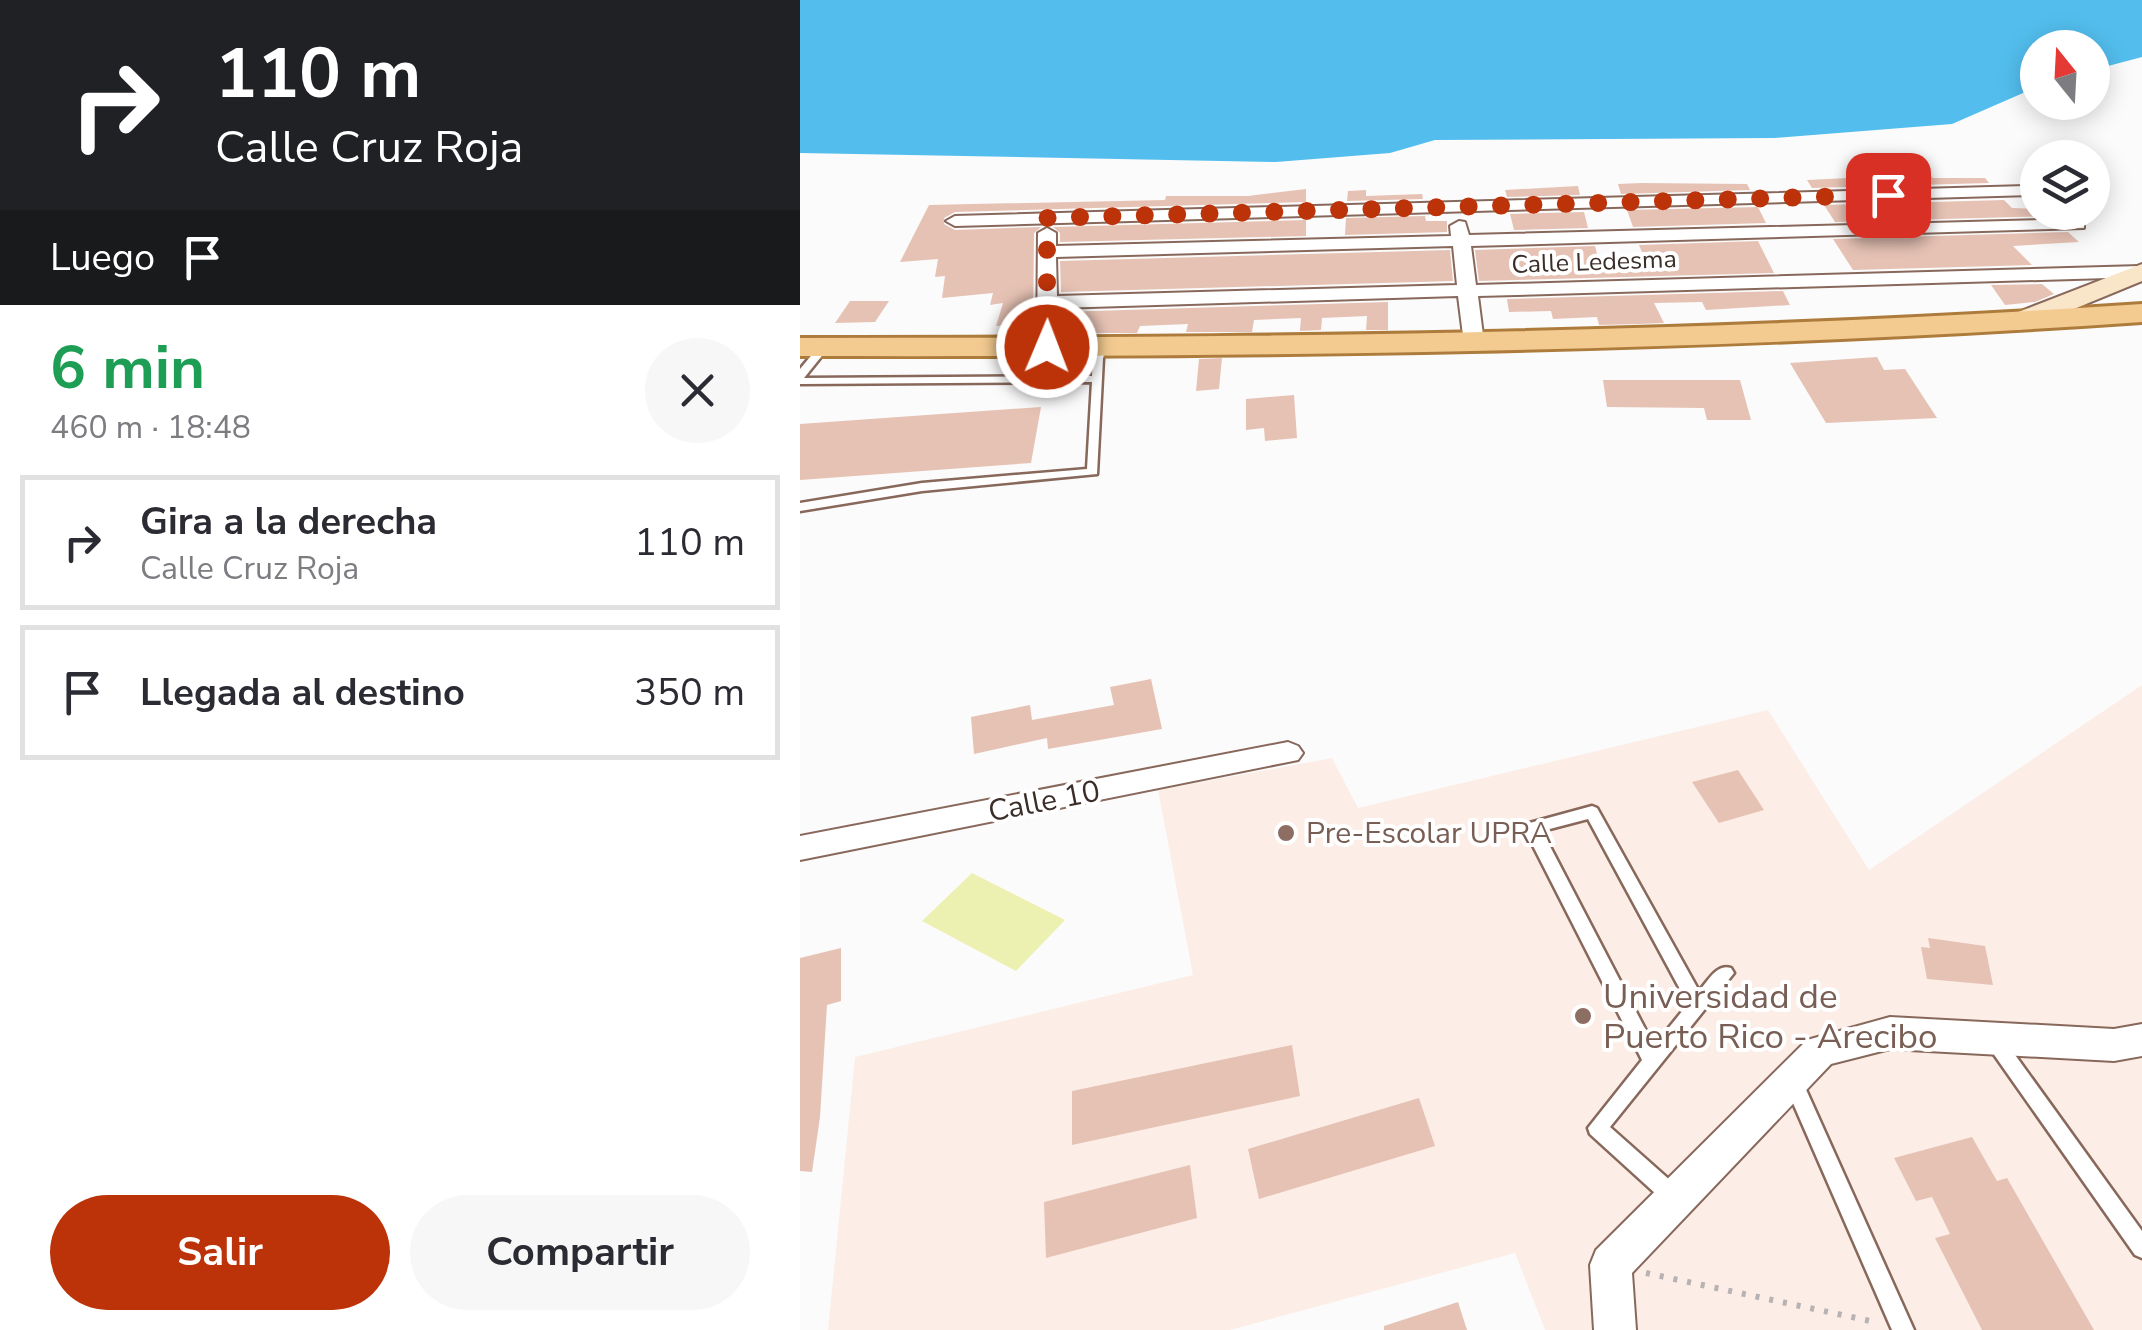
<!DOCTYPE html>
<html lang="es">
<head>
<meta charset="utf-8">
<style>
	body { margin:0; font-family:"Nunito Sans",sans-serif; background:#f7f7f7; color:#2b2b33; height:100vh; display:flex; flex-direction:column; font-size:38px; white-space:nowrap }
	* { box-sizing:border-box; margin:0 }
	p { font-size:32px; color:#7c7c81 }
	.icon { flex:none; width:55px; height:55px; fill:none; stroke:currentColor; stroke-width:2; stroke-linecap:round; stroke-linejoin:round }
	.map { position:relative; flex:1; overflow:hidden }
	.details { display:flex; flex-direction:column; background:#fff; width:800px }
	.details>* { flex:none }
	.banner { background:#202124; color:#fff; overflow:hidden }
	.needle { width:65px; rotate:342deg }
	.controls { position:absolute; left:1220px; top:30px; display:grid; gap:20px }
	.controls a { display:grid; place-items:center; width:90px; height:90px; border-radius:50%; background:#fff; box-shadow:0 5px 25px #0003; font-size:50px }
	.pin { position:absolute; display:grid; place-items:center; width:85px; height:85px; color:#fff; margin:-42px; border-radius:20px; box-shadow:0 5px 15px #0006 }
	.me { position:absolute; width:110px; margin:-55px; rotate:1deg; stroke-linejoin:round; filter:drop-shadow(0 0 8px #0008) }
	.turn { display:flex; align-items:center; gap:35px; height:210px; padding:0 50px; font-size:45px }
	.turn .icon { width:130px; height:130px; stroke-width:2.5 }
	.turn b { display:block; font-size:70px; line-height:85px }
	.then { display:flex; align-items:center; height:95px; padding:0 50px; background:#0003; gap:20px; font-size:38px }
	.round { display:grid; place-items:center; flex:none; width:105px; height:105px; border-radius:52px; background:#f7f7f7 }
	.head { display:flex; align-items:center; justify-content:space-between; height:170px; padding:0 50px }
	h1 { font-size:60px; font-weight:700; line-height:75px; color:#1e9e55 }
	.primary-button { display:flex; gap:20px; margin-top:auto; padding:20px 50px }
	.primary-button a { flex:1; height:115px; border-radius:60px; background:#bc3309; color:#fff; font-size:40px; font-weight:700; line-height:115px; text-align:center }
	.primary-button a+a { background:#f7f7f7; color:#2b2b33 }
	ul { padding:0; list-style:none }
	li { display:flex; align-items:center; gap:30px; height:135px; margin:0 20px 15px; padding:0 30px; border:5px solid #e1e1e2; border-radius:0px }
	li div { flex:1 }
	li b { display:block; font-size:38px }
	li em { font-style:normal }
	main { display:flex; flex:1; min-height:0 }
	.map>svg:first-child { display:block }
</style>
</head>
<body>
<main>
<section class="details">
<div class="banner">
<div class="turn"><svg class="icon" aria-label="right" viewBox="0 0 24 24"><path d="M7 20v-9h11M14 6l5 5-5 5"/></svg><div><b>110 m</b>Calle Cruz Roja</div></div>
<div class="then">Luego<svg class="icon" aria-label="arrive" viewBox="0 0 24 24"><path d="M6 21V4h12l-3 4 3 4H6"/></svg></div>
</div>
<div class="head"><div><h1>6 min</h1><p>460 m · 18:48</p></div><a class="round"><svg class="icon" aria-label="close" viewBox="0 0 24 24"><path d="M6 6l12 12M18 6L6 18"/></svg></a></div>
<ul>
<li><svg class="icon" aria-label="right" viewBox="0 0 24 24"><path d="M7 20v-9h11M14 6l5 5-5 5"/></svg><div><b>Gira a la derecha</b><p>Calle Cruz Roja</p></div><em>110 m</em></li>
<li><svg class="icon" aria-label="arrive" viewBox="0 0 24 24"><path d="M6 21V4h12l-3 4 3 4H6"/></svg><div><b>Llegada al destino</b></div><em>350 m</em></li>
</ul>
<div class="primary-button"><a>Salir</a><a>Compartir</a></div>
</section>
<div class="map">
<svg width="1342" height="1330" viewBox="0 0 1342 1330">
	<rect width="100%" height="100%" fill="#fbfbfb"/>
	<polygon fill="#fceee7" points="1342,685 1342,1330 745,1330 715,1253 430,1330 28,1330 55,1057 393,975 358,790 532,758 558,808 968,710 1069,870"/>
	<polygon fill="#ecf1b1" points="172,873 265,920 216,971 122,921"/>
	<polygon fill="#53beee" points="0,0 1342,0 1342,57 1293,70 1292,48 1238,48 1237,87 1152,124 975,138 635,140 590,153 476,162 0,153"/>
	<g fill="#e6c2b4">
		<polygon points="1129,174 1133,178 1185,178 1189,183 1012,188 1007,180"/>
		<polygon points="841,183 947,184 950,190 821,194 818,184"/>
		<polygon points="778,186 780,195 707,197 705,190"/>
		<polygon points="506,189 506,202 155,212 144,218 144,224 155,230 241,227 234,233 233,324 196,326 203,303 190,305 193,293 142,298 145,276 135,277 138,259 100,262 129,205 365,200 366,196 448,196"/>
		<polygon points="566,190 566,196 622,194 623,199 547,201 548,191"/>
		<polygon points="1204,200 1212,208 1238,209 1238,212 1252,216 1035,222 1024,205"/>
		<polygon points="958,207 966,223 833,227 827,210"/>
		<polygon points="784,212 788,228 714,230 710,214"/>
		<polygon points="625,216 626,221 647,221 647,232 545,235 546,218"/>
		<polygon points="506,220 506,236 260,242 260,233 253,227"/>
		<polygon points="1268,232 1279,242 1213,246 1232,265 1053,270 1033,239"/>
		<polygon points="958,241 974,273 679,281 675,250 795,246 799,261 845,260 839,245"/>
		<polygon points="650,250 653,281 261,292 260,261"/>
		<polygon points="1242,284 1254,294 1235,302 1205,305 1191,285"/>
		<polygon points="983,291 990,305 906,310 902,302 854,303 864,323 839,324 799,325 797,317 753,319 751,311 709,312 707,299"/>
		<polygon points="50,301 89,301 75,322 35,323"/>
		<polygon points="588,302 588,330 566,330 567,316 522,318 521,330 500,331 501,318 454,320 452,332 386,332 388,324 340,326 337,333 293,333 295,328 265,329 267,322 261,322 261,312"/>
		<polygon points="1077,357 1084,370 1105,369 1137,418 1026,423 990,363"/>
		<polygon points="422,358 419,389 396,391 399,359"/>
		<polygon points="803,380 940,380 951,420 907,420 904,408 807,407"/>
		<polygon points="494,395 497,438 465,441 464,428 446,430 446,399"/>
		<polygon points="241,407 231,463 0,480 0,424"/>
		<polygon points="351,679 362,729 248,749 247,738 174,754 171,717 230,705 232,720 314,705 310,687"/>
		<polygon points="938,770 964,810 919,823 892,782"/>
		<polygon points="1128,938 1185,946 1193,985 1127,979 1121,947 1130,948"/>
		<polygon points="41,948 41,1001 27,1005 20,1117 12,1172 0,1171 0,958"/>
		<polygon points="492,1045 500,1096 272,1145 272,1091"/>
		<polygon points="619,1098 635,1146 459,1199 448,1149"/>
		<polygon points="1172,1137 1197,1181 1207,1178 1294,1330 1182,1330 1135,1238 1150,1234 1132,1197 1116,1201 1094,1158"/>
		<polygon points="390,1165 397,1218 246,1258 244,1202"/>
		<polygon points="658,1302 667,1330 584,1330 584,1326"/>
	</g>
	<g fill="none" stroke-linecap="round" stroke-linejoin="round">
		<defs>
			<g id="lane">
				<path d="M303,343L308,346L303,358L297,474L122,491L0,511V503L122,483L287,469L292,382L0,384V369L20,345H28L29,347L4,378L292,376C293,364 292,349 303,343Z"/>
				<path d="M792,806L797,808L899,991C908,981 917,963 931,968L934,973L810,1127L881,1190L884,1197L881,1204L874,1207L867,1204L790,1134L788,1128L842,1060L724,828L726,824ZM788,819L888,1004L854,1046L742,831Z"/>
				<polygon points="1194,1032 1200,1034 1342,1231 1342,1258 1335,1255 1188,1046 1185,1040 1188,1034"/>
				<polygon points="992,1072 999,1074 1114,1330 1092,1330 983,1080 985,1074"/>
			</g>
			<g id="street">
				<polygon points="1226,186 1234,191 1232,195 155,226 146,221 155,216"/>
				<path d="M1278,219L1284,220V228L671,246L676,285L1341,266L1342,277L678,296L684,343L674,349L664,343L658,296L257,308V347L247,353L237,347L238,233L247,228L256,233V246L651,236L650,226L659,221L665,222L669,235ZM653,246L657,285L257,296L256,257Z"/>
				<polygon points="488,742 498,746 503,753 498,760 0,860 0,836"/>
				<polygon points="1090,1017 1314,1029 1342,1024 1342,1056 1314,1061 1090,1049 1031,1064 832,1273 836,1330 794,1330 790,1265 796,1250 1007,1040"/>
			</g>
			<polygon id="secondary" points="1342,264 1342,281 1228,328 1218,330 1205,322 1208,316"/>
			<path id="primary" d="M1342,304V322C895,353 448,357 0,356V338C448,338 895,334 1342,304Z"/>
		</defs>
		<use href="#lane" stroke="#88685b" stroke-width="5"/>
		<use href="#street" stroke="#88685b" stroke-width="4"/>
		<use href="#secondary" stroke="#88685b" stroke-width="4"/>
		<use href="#primary" stroke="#ad7c3c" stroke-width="6"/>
		<polyline stroke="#b8b3b2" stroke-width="6" stroke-dasharray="4 10" stroke-linecap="butt" points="846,1273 1075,1322"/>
		<use href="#lane" fill="#fff" fill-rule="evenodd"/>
		<use href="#street" fill="#fff" fill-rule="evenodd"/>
		<use href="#secondary" fill="#f9e5c8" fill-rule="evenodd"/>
		<use href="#primary" fill="#f3ca90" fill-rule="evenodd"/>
	</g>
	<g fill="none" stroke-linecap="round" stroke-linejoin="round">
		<polyline stroke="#bc3309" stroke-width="18" stroke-dasharray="0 32.4" points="247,347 247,218 1088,195"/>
	</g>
	<g fill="#8d6e63" stroke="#fff" stroke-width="4">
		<circle cx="486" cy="833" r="10"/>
		<circle cx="783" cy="1016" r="10"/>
	</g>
	<g text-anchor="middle" stroke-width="8" stroke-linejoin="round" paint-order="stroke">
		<g font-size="25" fill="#3b2d28" stroke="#fff">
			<text transform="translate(794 261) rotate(-2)" y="9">Calle Ledesma</text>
		</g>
		<g font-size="30" fill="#3b2d28" stroke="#fff">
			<text transform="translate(244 801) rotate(-11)" y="10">Calle 10</text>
		</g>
		<g font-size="30" fill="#785e54" stroke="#fff" text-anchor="start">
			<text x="506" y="843">Pre-Escolar UPRA</text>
		</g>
		<g font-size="35" fill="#785e54" stroke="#fff" text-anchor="start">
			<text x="803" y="1008">Universidad de<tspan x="803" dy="40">Puerto Rico - Arecibo</tspan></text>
		</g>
	</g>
</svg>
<div class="controls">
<a><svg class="needle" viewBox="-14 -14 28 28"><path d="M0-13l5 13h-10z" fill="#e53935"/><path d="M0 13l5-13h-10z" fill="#7c7c81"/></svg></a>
<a><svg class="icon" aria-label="layers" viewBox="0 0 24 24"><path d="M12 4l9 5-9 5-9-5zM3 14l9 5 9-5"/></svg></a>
</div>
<div class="pin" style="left:1088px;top:195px;background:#d93025"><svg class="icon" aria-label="arrive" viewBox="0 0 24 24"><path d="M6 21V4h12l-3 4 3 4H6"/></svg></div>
<svg class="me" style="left:247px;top:347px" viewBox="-20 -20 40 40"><circle r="17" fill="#bc3309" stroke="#fff" stroke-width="3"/><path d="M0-11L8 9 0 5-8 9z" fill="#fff"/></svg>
</div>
</main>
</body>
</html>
